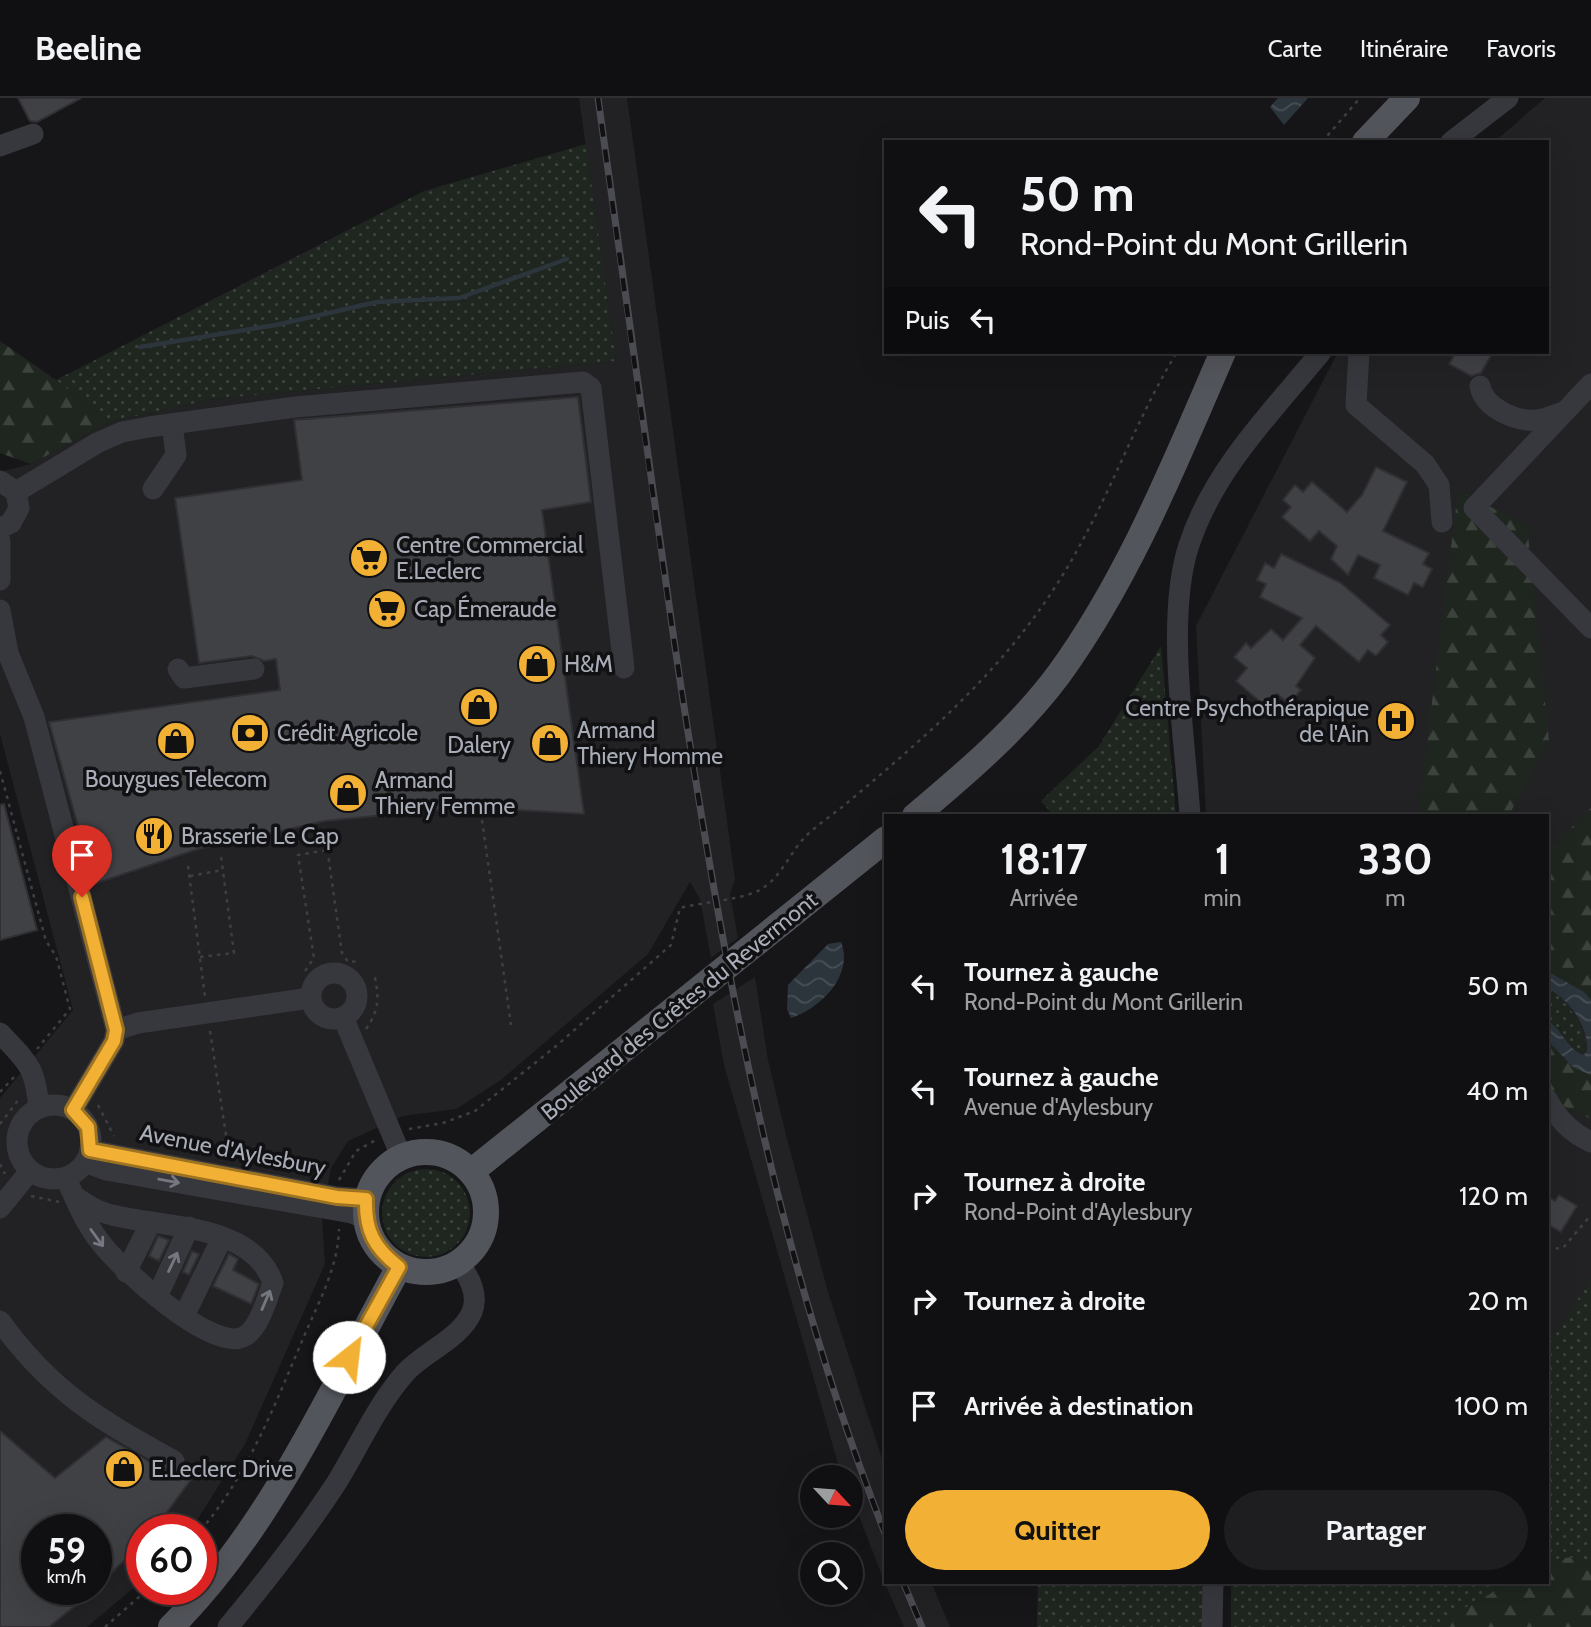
<!DOCTYPE html>
<html lang="fr">
<head>
<meta charset="utf-8">
<style>
	body { margin:0; font-family:Cabin,sans-serif; background:#1e1e20; color:#f1f3f6; height:100vh; display:flex; flex-direction:column; font-size:26px; white-space:nowrap }
	* { box-sizing:border-box; margin:0 }
	p { font-size:23px; color:#9c9d9f }
	.icon { flex:none; width:38px; height:38px; fill:none; stroke:currentColor; stroke-width:2; stroke-linecap:round; stroke-linejoin:round }
	.map { position:relative; flex:1; overflow:hidden }
	.side { position:absolute; left:884px; top:716px; width:665px; height:770px; display:flex; flex-direction:column; background:#101012; border-radius:0px; box-shadow:0 7px 28px #0002,0 0 0 2px #303032 }
	.side>* { flex:none }
	.guide { position:absolute; left:884px; top:42px; width:665px; height:214px; border-radius:0px; box-shadow:0 7px 28px #0002,0 0 0 2px #303032; background:#101012; color:#f1f3f6; overflow:hidden }
	.needle { width:46px; rotate:116deg }
	.fabs { position:absolute; left:800px; top:1367px; display:grid; gap:14px }
	.fabs a { display:grid; place-items:center; width:63px; height:63px; border-radius:50%; background:#101012; box-shadow:0 7px 28px #0002,0 0 0 2px #303032; font-size:35px }
	.speed { position:absolute; left:21px; top:1416px; display:flex; gap:14px; font-size:35px; font-weight:700; text-align:center }
	.speed>* { display:grid; place-content:center; width:91px; height:91px; border-radius:50%; background:#101012; box-shadow:0 7px 28px #0002,0 0 0 2px #303032; line-height:1 }
	.speed small { font-size:18px; font-weight:400 }
	.speed .limit { border:10px solid #d22; background:#fff; color:#111 }
	.pin { position:absolute; display:grid; place-items:center; width:60px; height:60px; color:#fff; margin:-72px -30px; border-radius:50% 50% 50% 0; rotate:-45deg; box-shadow:0 0 7px #0007 }
	.pin .icon { rotate:45deg }
	.me { position:absolute; width:77px; margin:-38px; rotate:29deg; stroke-linejoin:round; filter:drop-shadow(0 0 5px #0008) }
	.turn { display:flex; align-items:center; gap:24px; height:147px; padding:0 21px; font-size:32px }
	.turn .icon { width:91px; height:91px; stroke-width:2.5 }
	.turn b { display:block; font-size:49px; line-height:60px }
	.then { display:flex; align-items:center; height:66px; padding:0 21px; background:#0003; gap:14px; font-size:26px }
	.eta { display:flex; justify-content:space-evenly; align-items:center; height:119px; text-align:center }
	.eta b { font-size:42px; font-weight:700; line-height:49px }
	.action { display:flex; gap:14px; margin-top:auto; padding:14px 21px }
	.action a { flex:1; height:80px; border-radius:42px; background:#f2b134; color:#111; font-size:28px; font-weight:700; line-height:80px; text-align:center }
	.action a+a { background:#1e1e20; color:#f1f3f6 }
	ul { padding:0; list-style:none }
	li { display:flex; align-items:center; gap:21px; height:105px; padding:0 21px }
	li div { flex:1 }
	li b { display:block; font-size:26px }
	li em { font-style:normal }
	header { display:flex; align-items:center; gap:42px; box-sizing:border-box; height:98px; padding:0 35px; background:#101012; border-bottom:2px solid #303032 }
	header strong { font-size:33px }
	nav { display:flex; gap:38px; margin-inline-start:auto; font-size:24px }
	.map>svg:first-child { display:block }
</style>
</head>
<body>
<header>
<strong>Beeline</strong>
<nav><a>Carte</a><a>Itinéraire</a><a>Favoris</a></nav>
</header>
<div class="map">
<svg width="1591" height="1529" viewBox="0 0 1591 1529">
	<defs>
		<pattern id="grass-dots" width="8" height="8" patternUnits="userSpaceOnUse" patternTransform="scale(1.75)"><rect width="8" height="8" fill="#1e261f"/><path d="M2 2h.1M6 6h.1" fill="none" stroke="#3c433d" stroke-width="1.8" stroke-linecap="round"/></pattern>
		<pattern id="forest-firs" width="22" height="20" patternUnits="userSpaceOnUse" patternTransform="scale(1.75)"><rect width="22" height="20" fill="#1e261f"/><path d="M5 1l3.5 6h-7zM16 11l3.5 6h-7z" fill="#3c433d"/></pattern>
		<pattern id="water-waves" width="16" height="10" patternUnits="userSpaceOnUse" patternTransform="scale(1.75)"><rect width="16" height="10" fill="#2c353c"/><path d="M0 5q4-4 8 0t8 0" fill="none" stroke="#485056"/></pattern>
	</defs>
	<rect width="100%" height="100%" fill="#161618"/>
	<g fill="#222225" fill-rule="evenodd">
		<path d="M579,0H627L735,781L730,796L738,840L711,860L700,801L690,784L648,856L501,982L456,1011L403,1018L348,1043L331,1070L322,1119L325,1166L245,1346L194,1427L190,1431L142,1432V1483L87,1529H0V1000L73,912L0,636V374L31,366L109,324L214,301L616,263ZM37,1432H96V1491H37Z"/>
		<polygon points="1545,0 1591,0 1591,1180 1547,1250 1547,718 1206,717 1196,528 1338,254 1547,254 1547,44 1494,44"/>
		<polygon points="755,879 768,962 786,1037 828,1194 885,1370 886,1484 931,1484 950,1529 904,1529 884,1483 851,1397 850,1379 843,1379 839,1369 724,967 713,906"/>
	</g>
	<g fill="url(#grass-dots)">
		<polygon points="586,46 616,263 214,301 109,324 56,282 424,93"/>
		<polygon points="1161,548 1176,717 1053,717 1041,703 1099,648"/>
		<path d="M1547,890C1565,899 1591,935 1584,957C1568,953 1562,931 1547,922Z"/>
		<circle cx="426" cy="1115" r="44"/>
		<polygon points="1591,1180 1591,1469 1571,1459 1547,1464 1547,1250"/>
		<polygon points="1038,1484 1208,1484 1207,1529 1037,1529"/>
		<polygon points="1231,1484 1505,1484 1490,1496 1431,1529 1231,1529"/>
	</g>
	<g fill="url(#forest-firs)">
		<polygon points="0,243 56,282 109,324 31,366 0,355"/>
		<polygon points="1458,393 1527,427 1549,643 1509,717 1418,718"/>
		<polygon points="1591,710 1591,902 1584,894 1547,873 1547,754"/>
		<polygon points="1547,942 1574,970 1591,977 1591,1021 1547,1000"/>
		<polygon points="1571,1459 1591,1469 1591,1529 1431,1529 1490,1496 1505,1484 1547,1484 1547,1464"/>
	</g>
	<g fill="url(#water-waves)">
		<polygon points="1278,0 1308,0 1284,27 1270,9"/>
		<path d="M841,844C854,877 821,910 791,920L787,911L788,887L828,846Z"/>
		<path d="M1547,873L1584,894L1591,902V977L1574,970L1547,942V922C1562,931 1567,952 1584,957L1587,953C1589,928 1569,901 1547,890Z"/>
	</g>
	<g fill="none" stroke-linecap="round" stroke-linejoin="round">
		<polyline stroke="#2c353c" stroke-width="4.5" points="140,249 276,227 377,204 459,200 567,161"/>
	</g>
	<g fill="#404145" stroke="#303034" stroke-width="2">
		<polygon points="18,0 81,0 37,24 30,23"/>
		<polygon points="1456,254 1493,254 1481,275 1471,278 1449,266"/>
		<polygon points="578,299 591,404 542,412 584,716 500,711 434,712 325,723 198,751 94,786 49,624 280,592 276,561 264,563 252,558 199,565 175,400 302,382 294,322"/>
		<polygon points="1376,369 1407,384 1383,433 1429,455 1423,466 1432,471 1423,489 1414,485 1408,497 1374,480 1380,467 1358,457 1348,477 1331,461 1337,448 1319,433 1310,443 1282,419 1291,409 1283,402 1295,387 1303,394 1312,384 1347,414 1362,397"/>
		<polygon points="1281,456 1341,485 1390,527 1381,537 1388,544 1376,558 1368,552 1359,564 1316,528 1300,547 1315,560 1296,588 1301,592 1289,606 1277,596 1266,609 1236,583 1247,570 1234,559 1246,545 1251,550 1271,531 1283,542 1302,520 1260,499 1266,486 1257,482 1265,465 1274,470"/>
		<polygon points="4,706 37,832 0,842 0,707"/>
		<polygon points="1559,1097 1577,1108 1561,1134 1547,1126 1547,1098 1555,1103"/>
		<polygon points="158,1138 169,1142 159,1163 149,1158"/>
		<polygon points="192,1153 199,1156 189,1177 183,1174"/>
		<polygon points="229,1156 238,1161 233,1172 259,1186 251,1206 213,1188"/>
		<polygon points="0,1333 55,1380 106,1339 168,1374 175,1376 183,1372 195,1376 162,1421 153,1432 142,1432 142,1445 96,1490 96,1432 37,1432 37,1491 96,1491 49,1529 0,1529"/>
	</g>
	<g fill="none" stroke-linecap="round" stroke-linejoin="round">
		<g stroke="#3d3f44" stroke-width="2.5" stroke-dasharray="3.5 5" stroke-linecap="butt">
			<polyline points="1322,44 1360,0"/>
			<polyline points="0,673 46,843 56,858 70,911 37,951"/>
			<polyline points="192,680 227,675"/>
			<polyline points="194,688 228,683"/>
			<polyline points="482,722 511,927"/>
			<polyline points="325,735 342,855 348,864 360,863"/>
			<polyline points="188,768 205,899"/>
			<polyline points="190,778 223,772"/>
			<polyline points="200,859 234,855 221,758"/>
			<polyline points="305,873 314,860 298,757 328,752"/>
			<path d="M366,931C380,911 379,898 374,875"/>
			<polyline points="210,933 226,1037 240,1061"/>
			<polyline points="0,994 15,978"/>
			<polyline points="98,1007 114,1038"/>
			<polyline points="0,1026 19,1001"/>
			<path d="M409,1031L443,1025L475,1013L555,949L671,847L680,810C704,804 730,803 753,795C779,786 788,756 806,738C818,726 834,716 847,705C940,627 1022,555 1080,447C1115,384 1139,316 1177,254"/>
			<polyline points="0,1066 5,1076"/>
			<polyline points="339,1082 356,1053 376,1042"/>
			<polyline points="31,1098 59,1104"/>
			<polyline points="1547,1151 1563,1150 1591,1117"/>
			<path d="M201,1432C248,1376 274,1309 302,1243C317,1207 338,1171 339,1131"/>
			<polyline points="105,1529 148,1491"/>
		</g>
		<g stroke="#37383d" stroke-width="21">
			<polyline points="1451,44 1508,0"/>
			<polyline points="0,48 33,36"/>
			<polyline points="1359,254 1356,307 1425,366 1439,387 1442,424"/>
			<polyline points="1591,286 1474,410 1591,530"/>
			<path d="M1480,288C1484,310 1516,324 1537,322C1546,321 1555,317 1563,314"/>
			<polyline points="0,383 16,394 19,410 11,425 0,430"/>
			<polyline points="153,391 176,357 172,326"/>
			<polyline points="16,394 97,345 122,334 149,329 296,309 583,284 591,290 624,570"/>
			<polyline points="0,443 0,482"/>
			<polyline points="0,512 8,555 34,619 116,932 114,943 73,1012"/>
			<polyline points="178,571 184,580 254,571"/>
			<path d="M1190,718C1185,640 1165,519 1189,447C1214,371 1272,314 1321,254"/>
			<circle cx="334" cy="898" r="23"/>
			<polyline points="343,919 401,1058"/>
			<polyline points="116,932 138,925 310,900"/>
			<path d="M0,935C28,965 35,968 39,1010"/>
			<path d="M1547,1001C1558,1021 1570,1034 1591,1044"/>
			<circle cx="54" cy="1044" r="37"/>
			<polyline points="90,1052 337,1099 366,1101"/>
			<polyline points="85,1064 106,1072 352,1115 365,1121"/>
			<path d="M66,1080C76,1103 85,1125 101,1145C120,1170 211,1254 243,1239C259,1232 267,1200 273,1185C253,1125 162,1130 112,1117C98,1114 86,1106 74,1098"/>
			<polyline points="0,1110 30,1073"/>
			<polyline points="126,1174 151,1124"/>
			<polyline points="157,1199 189,1129"/>
			<polyline points="184,1218 222,1140"/>
			<path d="M0,1223C51,1294 100,1322 174,1363"/>
			<path d="M228,1529C267,1482 304,1435 337,1384C359,1348 377,1307 405,1275C424,1254 460,1241 472,1214C479,1196 469,1179 459,1165"/>
			<polyline points="1212,1529 1213,1484"/>
		</g>
		<g stroke="#53555c" stroke-width="26">
			<polyline points="1365,44 1407,0"/>
			<path d="M915,718C966,675 1019,630 1059,576C1130,478 1175,364 1223,254"/>
			<circle cx="426" cy="1114" r="60"/>
			<polyline points="471,1074 886,741"/>
			<path d="M171,1529C272,1428 331,1292 399,1169"/>
		</g>
		<defs>
			<g id="rail">
				<path d="M598,0C623,183 648,366 675,549C720,851 773,1152 886,1438"/>
				<polyline points="903,1484 922,1529"/>
			</g>
		</defs>
		<use href="#rail" stroke="#4a4c52" stroke-width="7"/>
		<use href="#rail" stroke="#111113" stroke-width="4.5" stroke-dasharray="13" stroke-linecap="butt"/>
	</g>
	<defs><path id="oneway-shaft" d="M-6 0H5M1.5-3L5.5 0L1.5 3" fill="none" stroke-width="1.6" stroke-linecap="round" stroke-linejoin="round" transform="scale(1.75)"/></defs>
	<g stroke="#757881">
		<use href="#oneway-shaft" transform="translate(169 1083) rotate(10)"/>
		<use href="#oneway-shaft" transform="translate(97 1140) rotate(54)"/>
		<use href="#oneway-shaft" transform="translate(173 1164) rotate(-65)"/>
		<use href="#oneway-shaft" transform="translate(266 1202) rotate(-67)"/>
	</g>
	<g fill="none" stroke-linecap="round" stroke-linejoin="round">
		<defs>
			<path id="route" d="M82,799L116,932L114,943L73,1012L88,1029L90,1052L337,1099L366,1101C365,1132 374,1150 399,1169L349,1259"/>
		</defs>
		<use href="#route" stroke="#9d7322" stroke-width="18"/>
		<use href="#route" stroke="#f2b134" stroke-width="12"/>
	</g>
	<defs>
		<symbol id="supermarket-disc" viewBox="-11 -11 22 22"><circle r="9.5" fill="#f2b134" stroke="#111113"/><path d="M-6-5.5h2.5l.6 2H6L4.5 2H-2.5L-4.4-4H-6ZM-1.5 3.2a1.3 1.3 0 1 0 .1 0ZM3 3.2a1.3 1.3 0 1 0 .1 0Z" fill="#111"/></symbol>
		<symbol id="shop-disc" viewBox="-11 -11 22 22"><circle r="9.5" fill="#f2b134" stroke="#111113"/><path d="M-5-2.5h2.3a2.7 3.5 0 0 1 5.4 0H5L5.5 6h-11ZM-1.5-2.5h3a1.5 2.3 0 0 0-3 0Z" fill="#111"/></symbol>
		<symbol id="hospital-disc" viewBox="-11 -11 22 22"><circle r="9.5" fill="#f2b134" stroke="#111113"/><path d="M-5-5h3v3.5h4V-5h3V5h-3V1.5h-4V5h-3Z" fill="#111"/></symbol>
		<symbol id="bank-disc" viewBox="-11 -11 22 22"><circle r="9.5" fill="#f2b134" stroke="#111113"/><path d="M-6-4H6V4H-6ZM0-2.3a2.3 2.3 0 1 0 0 4.6a2.3 2.3 0 1 0 0-4.6Z" fill="#111"/></symbol>
		<symbol id="restaurant-disc" viewBox="-11 -11 22 22"><circle r="9.5" fill="#f2b134" stroke="#111113"/><path d="M-5-6h1v4h1v-4h1v4h1v-4h1v5L-1.5 .5V6h-2V.5L-5-1ZM5-6V6H3V1.5H1.5Q1.5-4 5-6Z" fill="#111"/></symbol>
	</defs>
	<g fill-rule="evenodd">
		<use href="#supermarket-disc" x="347" y="438" width="44" height="44"/>
		<use href="#supermarket-disc" x="365" y="489" width="44" height="44"/>
		<use href="#shop-disc" x="515" y="544" width="44" height="44"/>
		<use href="#shop-disc" x="457" y="587" width="44" height="44"/>
		<use href="#hospital-disc" x="1374" y="601" width="44" height="44"/>
		<use href="#bank-disc" x="228" y="613" width="44" height="44"/>
		<use href="#shop-disc" x="154" y="621" width="44" height="44"/>
		<use href="#shop-disc" x="528" y="623" width="44" height="44"/>
		<use href="#shop-disc" x="326" y="673" width="44" height="44"/>
		<use href="#restaurant-disc" x="132" y="716" width="44" height="44"/>
		<use href="#shop-disc" x="102" y="1349" width="44" height="44"/>
	</g>
	<g text-anchor="middle" stroke-width="7" stroke-linejoin="round" paint-order="stroke">
		<g font-size="23" fill="#a8adb8" stroke="#111113" text-anchor="start">
			<text x="396" y="455">Centre Commercial<tspan x="396" dy="26">E.Leclerc</tspan></text>
			<text x="414" y="519">Cap Émeraude</text>
			<text x="564" y="574">H&amp;M</text>
			<text x="1369" y="618" text-anchor="end">Centre Psychothérapique<tspan x="1369" dy="26">de l'Ain</tspan></text>
			<text x="577" y="640">Armand<tspan x="577" dy="26">Thiery Homme</tspan></text>
			<text x="277" y="643">Crédit Agricole</text>
			<text x="479" y="655" text-anchor="middle">Dalery</text>
			<text x="176" y="689" text-anchor="middle">Bouygues Telecom</text>
			<text x="375" y="690">Armand<tspan x="375" dy="26">Thiery Femme</tspan></text>
			<text x="181" y="746">Brasserie Le Cap</text>
			<text x="151" y="1379">E.Leclerc Drive</text>
		</g>
		<g font-size="23" fill="#a8adb8" stroke="#111113">
			<text transform="translate(679 908) rotate(-39)" y="8">Boulevard des Crêtes du Revermont</text>
			<text transform="translate(233 1052) rotate(11)" y="8">Avenue d'Aylesbury</text>
		</g>
	</g>
</svg>
<div class="fabs">
<a><svg class="needle" viewBox="-14 -14 28 28"><path d="M0-13l5 13h-10z" fill="#e53935"/><path d="M0 13l5-13h-10z" fill="#9c9d9f"/></svg></a>
<a><svg class="icon" aria-label="search" viewBox="0 0 24 24"><circle cx="10" cy="10" r="6"/><path d="M15 15l6 6"/></svg></a>
</div>
<div class="speed"><div>59<small>km/h</small></div><div class="limit">60</div></div>
<div class="pin" style="left:82px;top:799px;background:#d93025"><svg class="icon" aria-label="arrive" viewBox="0 0 24 24"><path d="M6 21V4h12l-3 4 3 4H6"/></svg></div>
<svg class="me" style="left:349px;top:1259px" viewBox="-20 -20 40 40"><circle r="19" fill="#fff"/><path d="M0-13L10 11 0 6-10 11z" fill="#f2b134"/></svg>
<div class="guide">
<div class="turn"><svg class="icon" aria-label="left" viewBox="0 0 24 24"><path d="M17 20v-9H6M10 6l-5 5 5 5"/></svg><div><b>50 m</b>Rond-Point du Mont Grillerin</div></div>
<div class="then">Puis<svg class="icon" aria-label="left" viewBox="0 0 24 24"><path d="M17 20v-9H6M10 6l-5 5 5 5"/></svg></div>
</div>
<section class="side">
<div class="eta">
<div><b>18:17</b><p>Arrivée</p></div>
<div><b>1</b><p>min</p></div>
<div><b>330</b><p>m</p></div>
</div>
<ul>
<li><svg class="icon" aria-label="left" viewBox="0 0 24 24"><path d="M17 20v-9H6M10 6l-5 5 5 5"/></svg><div><b>Tournez à gauche</b><p>Rond-Point du Mont Grillerin</p></div><em>50 m</em></li>
<li><svg class="icon" aria-label="left" viewBox="0 0 24 24"><path d="M17 20v-9H6M10 6l-5 5 5 5"/></svg><div><b>Tournez à gauche</b><p>Avenue d'Aylesbury</p></div><em>40 m</em></li>
<li><svg class="icon" aria-label="right" viewBox="0 0 24 24"><path d="M7 20v-9h11M14 6l5 5-5 5"/></svg><div><b>Tournez à droite</b><p>Rond-Point d'Aylesbury</p></div><em>120 m</em></li>
<li><svg class="icon" aria-label="right" viewBox="0 0 24 24"><path d="M7 20v-9h11M14 6l5 5-5 5"/></svg><div><b>Tournez à droite</b></div><em>20 m</em></li>
<li><svg class="icon" aria-label="arrive" viewBox="0 0 24 24"><path d="M6 21V4h12l-3 4 3 4H6"/></svg><div><b>Arrivée à destination</b></div><em>100 m</em></li>
</ul>
<div class="action"><a>Quitter</a><a>Partager</a></div>
</section>
</div>
</body>
</html>
